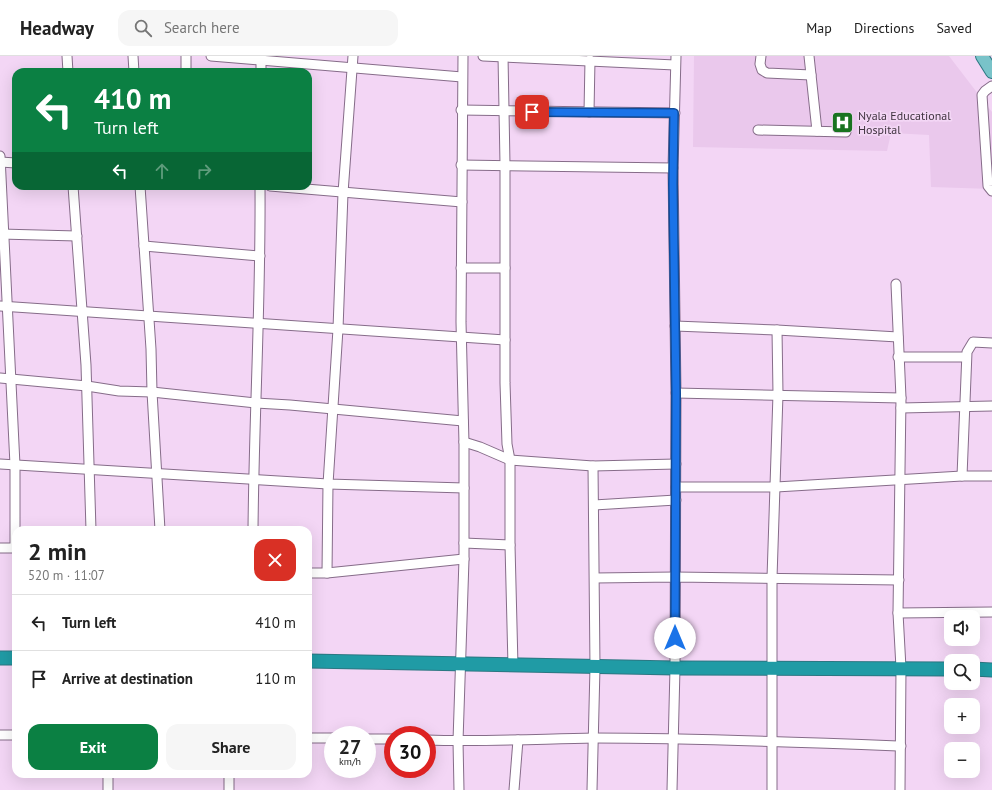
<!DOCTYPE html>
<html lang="en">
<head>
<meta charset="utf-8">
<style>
	body { margin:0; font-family:"PT Sans",sans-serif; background:#f6f6f6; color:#222; height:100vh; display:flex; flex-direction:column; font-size:15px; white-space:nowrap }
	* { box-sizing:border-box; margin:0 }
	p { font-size:13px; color:#767676 }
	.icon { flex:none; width:22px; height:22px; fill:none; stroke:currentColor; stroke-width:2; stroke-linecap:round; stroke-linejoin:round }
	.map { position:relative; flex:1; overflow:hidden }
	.panel { position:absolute; left:12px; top:470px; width:300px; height:252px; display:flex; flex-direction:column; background:#fff; border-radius:12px; box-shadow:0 4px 16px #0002 }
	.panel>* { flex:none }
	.hud { position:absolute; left:12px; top:12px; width:300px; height:122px; border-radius:12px; box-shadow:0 4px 16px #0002; background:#0b8043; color:#fff; overflow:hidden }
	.controls { position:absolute; left:944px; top:554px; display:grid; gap:8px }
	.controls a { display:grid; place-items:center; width:36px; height:36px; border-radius:8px; background:#fff; box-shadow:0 4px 16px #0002; font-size:20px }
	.speed { position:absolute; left:324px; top:670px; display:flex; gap:8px; font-size:20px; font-weight:700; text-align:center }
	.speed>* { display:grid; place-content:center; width:52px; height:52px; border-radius:50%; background:#fff; box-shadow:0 4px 16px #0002; line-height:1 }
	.speed small { font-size:10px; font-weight:400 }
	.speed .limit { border:6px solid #d22; background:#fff; color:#111 }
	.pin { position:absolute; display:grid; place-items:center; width:34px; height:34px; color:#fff; margin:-17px; border-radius:8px; box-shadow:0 2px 6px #0006 }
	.me { position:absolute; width:44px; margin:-22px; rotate:0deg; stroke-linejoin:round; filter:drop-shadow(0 0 3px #0008) }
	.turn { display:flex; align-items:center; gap:14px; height:84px; padding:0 16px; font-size:18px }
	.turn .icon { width:52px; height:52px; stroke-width:2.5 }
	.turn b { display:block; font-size:28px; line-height:34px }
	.lanes { display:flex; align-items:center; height:38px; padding:0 16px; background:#0003; justify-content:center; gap:20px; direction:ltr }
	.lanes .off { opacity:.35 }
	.round { display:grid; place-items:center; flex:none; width:42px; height:42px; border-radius:12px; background:#f6f6f6 }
	.overview { display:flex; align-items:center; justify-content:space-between; height:68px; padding:0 16px }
	h1 { font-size:24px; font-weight:700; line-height:30px }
	.cta { display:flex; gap:8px; margin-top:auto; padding:8px 16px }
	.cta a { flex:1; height:46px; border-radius:12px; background:#0b8043; color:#fff; font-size:16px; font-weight:700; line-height:46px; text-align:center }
	.cta a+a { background:#f6f6f6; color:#222 }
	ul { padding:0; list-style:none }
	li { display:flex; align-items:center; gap:12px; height:56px; padding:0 16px; border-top:1px solid #e0e0e0 }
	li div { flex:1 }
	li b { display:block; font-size:15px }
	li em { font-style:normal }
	header { display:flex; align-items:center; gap:24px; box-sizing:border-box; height:56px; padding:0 20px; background:#fff; border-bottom:1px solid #e0e0e0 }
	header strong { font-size:19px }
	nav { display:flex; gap:22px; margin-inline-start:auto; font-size:14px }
	.search { width:280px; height:36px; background:#f6f6f6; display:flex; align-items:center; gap:10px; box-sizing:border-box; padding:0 14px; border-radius:12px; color:#767676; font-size:15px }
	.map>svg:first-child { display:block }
</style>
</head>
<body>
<header>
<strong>Headway</strong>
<div class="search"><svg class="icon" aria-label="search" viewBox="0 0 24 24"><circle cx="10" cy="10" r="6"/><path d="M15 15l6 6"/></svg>Search here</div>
<nav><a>Map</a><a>Directions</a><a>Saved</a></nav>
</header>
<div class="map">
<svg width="992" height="734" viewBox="0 0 992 734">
	<rect width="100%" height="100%" fill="#f3d6f5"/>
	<polygon fill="#eac8ec" points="694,0 949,0 992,56 992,133 931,131 929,79 891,77 887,95 693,91"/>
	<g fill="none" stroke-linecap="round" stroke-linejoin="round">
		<defs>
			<g id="minor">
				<polyline points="67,0 68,16"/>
				<polyline points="133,0 134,16"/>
				<polyline points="211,0 462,21"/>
				<polyline points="261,0 261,16"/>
				<polyline points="483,0 675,9"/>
				<polyline points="503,0 505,108 505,327 507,388 510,404 510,489 513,610"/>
				<polyline points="761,0 760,8 762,14 767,17 811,19"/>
				<polyline points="809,0 817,75"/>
				<polyline points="186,16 186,0"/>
				<polyline points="992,30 985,35 982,39 988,130 992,135"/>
				<polyline points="461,54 675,57"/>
				<polyline points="589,56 590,4"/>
				<polyline points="758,74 846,76"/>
				<polyline points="0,100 15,409 15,492"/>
				<polyline points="0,106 16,107"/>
				<polyline points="461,109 673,112"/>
				<polyline points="73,130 86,309 91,474"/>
				<polyline points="140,130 151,293 152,336 160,474"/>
				<polyline points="270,130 462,146"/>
				<polyline points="0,178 77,180"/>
				<polyline points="144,190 260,200"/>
				<polyline points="461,212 505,212"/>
				<polyline points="896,228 901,342 898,557 901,612 900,734"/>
				<polyline points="0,250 505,284"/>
				<polyline points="675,270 777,274 898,281"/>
				<polyline points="898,301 966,301"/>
				<polyline points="0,322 87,330 119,335 152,336 256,347 290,349 463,365"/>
				<polyline points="676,337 901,342"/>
				<polyline points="901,352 992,350"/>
				<polyline points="464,386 480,391 510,404 593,410 676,408"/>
				<polyline points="0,408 328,428 464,432"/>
				<polyline points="962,420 967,296 973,286 992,287"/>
				<polyline points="676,431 776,431 962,420 992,420"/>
				<polyline points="594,449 676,444"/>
				<path d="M253,474C254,359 261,245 260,130"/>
				<polyline points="464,487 510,489"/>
				<polyline points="0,492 16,492"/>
				<polyline points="308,517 327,517 464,503"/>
				<polyline points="327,517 328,428 338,273 343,137 353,0"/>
				<polyline points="595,522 675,521 899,524"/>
				<polyline points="898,557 992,556"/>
				<polyline points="0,679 16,679"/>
				<polyline points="308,682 333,682"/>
				<polyline points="367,683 393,683"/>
				<path d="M427,684C483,686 538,683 594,682C696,682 798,686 901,690"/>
				<polyline points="229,718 229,734"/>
				<polyline points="108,734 108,718"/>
				<polyline points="459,734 458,685 464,503 464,388 461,266 463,0"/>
				<polyline points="514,734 518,684"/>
				<polyline points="592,734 595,611 593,410"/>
				<polyline points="672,734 675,612 676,337 673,112 676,0"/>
				<polyline points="772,734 772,522 778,338 777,274"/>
			</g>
			<polyline id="major" points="982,0 992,16"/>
			<g id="highway">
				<polyline points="0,602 16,602"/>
				<polyline points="308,605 675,612 951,613"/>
				<polyline points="973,613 992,614"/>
			</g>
		</defs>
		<use href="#minor" stroke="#866c89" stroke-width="11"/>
		<use href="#major" stroke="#2c7782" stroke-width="14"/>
		<use href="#highway" stroke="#2c7782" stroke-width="15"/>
		<use href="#minor" stroke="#fff" stroke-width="9"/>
		<use href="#major" stroke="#79c3c9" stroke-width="12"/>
		<use href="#highway" stroke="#209ba5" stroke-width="13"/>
	</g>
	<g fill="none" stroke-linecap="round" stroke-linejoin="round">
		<defs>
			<polyline id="route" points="532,56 674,57 673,128 676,337 675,582"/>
		</defs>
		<use href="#route" stroke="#114b97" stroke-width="10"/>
		<use href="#route" stroke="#1a73e8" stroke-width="7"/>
	</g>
	<defs>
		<symbol id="hospital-square" viewBox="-11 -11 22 22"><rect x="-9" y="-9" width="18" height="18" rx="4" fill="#197320" stroke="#f3d6f5"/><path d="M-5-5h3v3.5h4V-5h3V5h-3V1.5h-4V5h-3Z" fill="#fff"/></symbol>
	</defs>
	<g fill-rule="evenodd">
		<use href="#hospital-square" x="830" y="54" width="25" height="25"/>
	</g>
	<g text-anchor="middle" stroke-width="3.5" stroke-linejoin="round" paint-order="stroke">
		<g font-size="12" fill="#413541" stroke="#f3d6f5" text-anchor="start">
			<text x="858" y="64">Nyala Educational<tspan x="858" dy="14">Hospital</tspan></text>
		</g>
	</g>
</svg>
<div class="controls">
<a><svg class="icon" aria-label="sound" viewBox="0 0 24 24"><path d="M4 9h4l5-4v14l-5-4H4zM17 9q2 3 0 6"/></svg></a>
<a><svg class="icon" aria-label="search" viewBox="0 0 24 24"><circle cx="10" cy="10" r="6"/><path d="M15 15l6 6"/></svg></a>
<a>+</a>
<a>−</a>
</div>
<div class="speed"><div>27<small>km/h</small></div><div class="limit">30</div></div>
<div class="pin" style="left:532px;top:56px;background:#d93025"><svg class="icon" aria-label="arrive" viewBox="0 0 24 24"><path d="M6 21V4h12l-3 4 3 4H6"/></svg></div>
<svg class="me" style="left:675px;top:582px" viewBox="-20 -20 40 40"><circle r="19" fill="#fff"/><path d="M0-13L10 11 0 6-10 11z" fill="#1a73e8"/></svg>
<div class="hud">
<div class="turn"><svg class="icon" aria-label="left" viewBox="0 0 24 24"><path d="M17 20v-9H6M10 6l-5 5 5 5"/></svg><div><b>410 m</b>Turn left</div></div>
<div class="lanes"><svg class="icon" aria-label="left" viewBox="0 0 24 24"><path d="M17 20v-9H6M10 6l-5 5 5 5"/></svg><svg class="icon off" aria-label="ahead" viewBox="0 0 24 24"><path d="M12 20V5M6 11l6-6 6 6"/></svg><svg class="icon off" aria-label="right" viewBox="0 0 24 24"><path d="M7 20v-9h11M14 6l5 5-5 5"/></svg></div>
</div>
<section class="panel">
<div class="overview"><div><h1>2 min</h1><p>520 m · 11:07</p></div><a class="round" style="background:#d93025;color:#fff"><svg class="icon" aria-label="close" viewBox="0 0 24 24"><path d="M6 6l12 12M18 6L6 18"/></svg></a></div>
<ul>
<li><svg class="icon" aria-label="left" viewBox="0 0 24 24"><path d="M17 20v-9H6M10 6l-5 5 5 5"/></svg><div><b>Turn left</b></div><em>410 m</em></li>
<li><svg class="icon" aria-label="arrive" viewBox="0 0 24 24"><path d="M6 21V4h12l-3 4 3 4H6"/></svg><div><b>Arrive at destination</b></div><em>110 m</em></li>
</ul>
<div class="cta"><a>Exit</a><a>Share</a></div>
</section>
</div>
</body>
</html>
